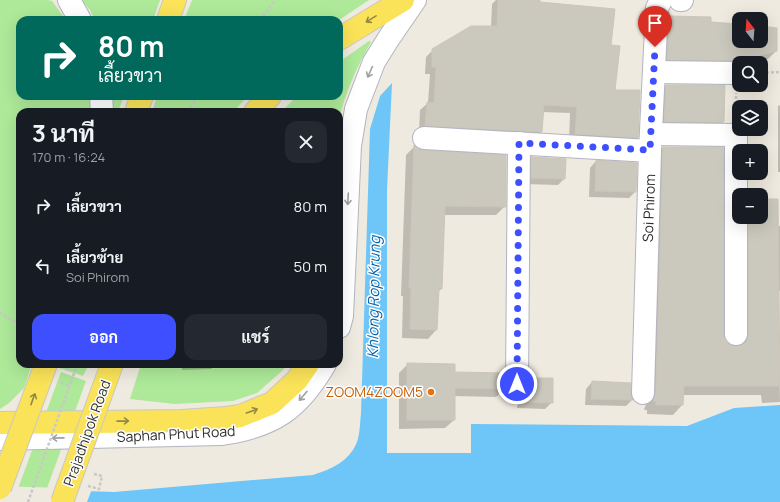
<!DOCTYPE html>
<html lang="th">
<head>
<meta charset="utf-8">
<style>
	body { margin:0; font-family:Manrope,Sarabun,sans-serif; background:#242831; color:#f1f3f6; height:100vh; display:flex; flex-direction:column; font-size:15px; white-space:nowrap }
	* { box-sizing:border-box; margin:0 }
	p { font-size:13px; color:#9ea1a6 }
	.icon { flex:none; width:22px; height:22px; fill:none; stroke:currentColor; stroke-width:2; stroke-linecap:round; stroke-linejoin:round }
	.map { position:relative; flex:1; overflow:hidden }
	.drawer { position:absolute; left:16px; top:108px; width:327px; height:260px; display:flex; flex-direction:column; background:#171b24; border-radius:12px; box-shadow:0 4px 16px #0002 }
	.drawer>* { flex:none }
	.banner { position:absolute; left:16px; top:16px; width:327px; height:84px; border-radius:12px; box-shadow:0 4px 16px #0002; background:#00695c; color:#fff; overflow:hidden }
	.needle { width:26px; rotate:343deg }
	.tools { position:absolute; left:732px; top:12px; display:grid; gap:8px }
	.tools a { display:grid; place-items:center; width:36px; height:36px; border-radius:8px; background:#171b24; box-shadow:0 4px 16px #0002; font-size:20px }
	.pin { position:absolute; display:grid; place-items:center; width:34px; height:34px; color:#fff; margin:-41px -17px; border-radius:50% 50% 50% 0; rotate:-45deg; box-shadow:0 0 4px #0007 }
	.pin .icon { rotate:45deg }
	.me { position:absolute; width:44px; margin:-22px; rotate:0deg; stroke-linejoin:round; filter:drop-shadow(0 0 3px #0008) }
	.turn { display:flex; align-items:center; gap:14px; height:84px; padding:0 16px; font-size:18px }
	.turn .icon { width:52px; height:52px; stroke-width:2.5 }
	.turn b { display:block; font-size:28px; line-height:34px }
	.round { display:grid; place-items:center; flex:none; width:42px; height:42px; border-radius:12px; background:#242831 }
	.headline { display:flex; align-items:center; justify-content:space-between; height:68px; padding:0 16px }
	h1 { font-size:24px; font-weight:700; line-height:30px }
	.cta { display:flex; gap:8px; margin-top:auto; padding:8px 16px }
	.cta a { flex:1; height:46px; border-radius:12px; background:#3d4fff; color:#fff; font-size:16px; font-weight:700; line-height:46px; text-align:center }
	.cta a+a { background:#242831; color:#f1f3f6 }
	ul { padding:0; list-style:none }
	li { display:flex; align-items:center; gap:12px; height:60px; padding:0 16px }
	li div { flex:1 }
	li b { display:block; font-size:15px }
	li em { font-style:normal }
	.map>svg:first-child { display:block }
</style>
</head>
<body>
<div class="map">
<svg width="780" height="502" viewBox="0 0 780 502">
	<rect width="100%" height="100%" fill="#efeadf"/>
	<g fill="#ade999">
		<polygon points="0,0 48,0 52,1 66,20 20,20 20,96 89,96 91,112 20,112 20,364 32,364 24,388 9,403 0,409"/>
		<polygon points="81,0 160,0 153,20 95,20 90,10"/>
		<polygon points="192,0 369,0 339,20 184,20"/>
		<path d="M369,41L371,42C357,67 345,92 339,121V112H281L297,96H339V62Z"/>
		<polygon points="111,96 124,96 118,112 111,112"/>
		<polygon points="157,96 248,96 233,112 152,112"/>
		<polygon points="47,364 89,364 83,376"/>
		<polygon points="141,364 288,364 282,371 257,393 233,401 175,404 130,399"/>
		<polygon points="61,372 86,381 42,502 13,502"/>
	</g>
	<path fill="#6dc6f7" d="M392,83L387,190V453H471V424L687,426L734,408L780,405V502H0V488L114,492L313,475C331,469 349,462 357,442C360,434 360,422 361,413L370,129L380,96Z"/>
	<polygon fill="#efeadf" points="0,486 92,489 87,502 0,502"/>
	<g fill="#0003">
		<polygon points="496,0 539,0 539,3 610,46 614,91 637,137 630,144 569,141 570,113 542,112 541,132 534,139 419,132 420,110 428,103 430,74 425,74 426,57 433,50 491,27 492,4"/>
		<polygon points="670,17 710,23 739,25 739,41 761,41 761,27 776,51 768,59 750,63 660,67 662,25"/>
		<polygon points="666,86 723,122 714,131 655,130 657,95"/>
		<polygon points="780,105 780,172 778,172 778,106"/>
		<polygon points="414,147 505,206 496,215 444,215 442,288 438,292 436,330 428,339 402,338 403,296 401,296 406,155"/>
		<polygon points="663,148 724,340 729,345 739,347 739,217 761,217 761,200 778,226 780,226 780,291 778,291 780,402 762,403 761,395 682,395 682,405 673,415 647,414 647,410 644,410 646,404 647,394 654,157"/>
		<polygon points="532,158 564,179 558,185 525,184 526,164"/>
		<polygon points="596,161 635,192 629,198 589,197 590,168"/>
		<polygon points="182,364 217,364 211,369 182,370"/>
		<polygon points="408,364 454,373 505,389 496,397 454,396 454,420 445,428 399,429 399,373"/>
		<polygon points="530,379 552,402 545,409 517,408 518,402 522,397 524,385"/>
		<polygon points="592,382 632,400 626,406 585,405 586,389"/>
	</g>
	<g fill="#cbc8bd" stroke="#cbc6b8">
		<polygon points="498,0 540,0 540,2 615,9 611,45 620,46 615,90 640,90 638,138 575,134 577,107 544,105 542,132 425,126 427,102 434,103 436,67 432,67 432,49 471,26 497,26"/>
		<polygon points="669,16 711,17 711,22 739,24 739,41 761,41 761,26 777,28 777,51 737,61 667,60"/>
		<polygon points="666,85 725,85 724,122 664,122"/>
		<polygon points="414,145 417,149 423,150 506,155 506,207 445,206 442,289 439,289 437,330 410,329 411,288 409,288"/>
		<polygon points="663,147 724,147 724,334 725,341 730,345 736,346 742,345 747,341 748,334 748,217 761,217 761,199 778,199 780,386 684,386 683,405 656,405 656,401 653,401 655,394 656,383"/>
		<polygon points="531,157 566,159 565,179 531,178"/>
		<polygon points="596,160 637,163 636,192 595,191"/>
		<polygon points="407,363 455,364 455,372 505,373 506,389 455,388 455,420 407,420"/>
		<polygon points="530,378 553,378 553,403 523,402 524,395 528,390"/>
		<polygon points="592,381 631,383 631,393 633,400 591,399"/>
	</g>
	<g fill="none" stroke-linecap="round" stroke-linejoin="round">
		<defs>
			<g id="minor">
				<polyline points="69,0 80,20"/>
				<polyline points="680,0 682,0"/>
				<polyline points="654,72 736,73"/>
				<polyline points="101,96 102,112"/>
				<polyline points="651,134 736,135 736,334"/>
				<polyline points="424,138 650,151"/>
				<polyline points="339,327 342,316 350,146 356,109 374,62 389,38 415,0"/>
				<polyline points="517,384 519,143"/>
				<polyline points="643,393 650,151 657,8 661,0"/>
				<path d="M0,439L221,434C273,427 299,409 325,364"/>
			</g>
			<g id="major">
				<polyline points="168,20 175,0"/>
				<polyline points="339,39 403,0"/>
				<polyline points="136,112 142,96"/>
				<polyline points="255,112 270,96"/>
				<polyline points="0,423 182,421 226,418 240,416 272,403 297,380 308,364"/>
			</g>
		</defs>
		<use href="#minor" stroke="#b3b4c1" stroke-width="24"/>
		<use href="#major" stroke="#c8c8c8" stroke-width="24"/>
		<g stroke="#c8c8c8" stroke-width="2.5" stroke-dasharray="3 2" stroke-linecap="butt">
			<polyline points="260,20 275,0"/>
			<polyline points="761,73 780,72"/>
			<polyline points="188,112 198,96"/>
			<polyline points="736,114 736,93"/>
			<polyline points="0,312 7,318 20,323"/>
			<polyline points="67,370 69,364"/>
			<polyline points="73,376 78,364"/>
			<polyline points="63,382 62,383 70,386"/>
			<polyline points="88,486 99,489 102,476 94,474"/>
		</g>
		<use href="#minor" stroke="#fff" stroke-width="22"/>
		<use href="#major" stroke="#fae359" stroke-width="22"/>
		<defs>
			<g id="major-bridge">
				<polyline points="0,488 46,364"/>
				<polyline points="62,502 112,364"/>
			</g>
		</defs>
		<use href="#major-bridge" stroke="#c8c8c8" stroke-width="24" stroke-linecap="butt"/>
		<polyline stroke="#c8c8c8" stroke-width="2.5" stroke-dasharray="3 2" stroke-linecap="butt" points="28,502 73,376"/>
		<use href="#major-bridge" stroke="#fae359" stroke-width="22"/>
	</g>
	<defs><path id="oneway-shaft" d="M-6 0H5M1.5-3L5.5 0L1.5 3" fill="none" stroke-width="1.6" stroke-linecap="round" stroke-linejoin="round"/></defs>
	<g stroke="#948843">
		<use href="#oneway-shaft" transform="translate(371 19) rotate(148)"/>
		<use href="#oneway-shaft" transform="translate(33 399) rotate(-70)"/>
		<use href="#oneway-shaft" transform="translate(252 411) rotate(-20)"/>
		<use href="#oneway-shaft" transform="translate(123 421) rotate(-1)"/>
	</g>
	<g stroke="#a0a0a0">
		<use href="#oneway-shaft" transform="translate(370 72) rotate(114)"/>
		<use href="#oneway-shaft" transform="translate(348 199) rotate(93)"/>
		<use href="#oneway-shaft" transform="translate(303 396) rotate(131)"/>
		<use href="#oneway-shaft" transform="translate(58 438) rotate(179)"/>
	</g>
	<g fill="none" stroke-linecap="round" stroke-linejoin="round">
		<polyline stroke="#3d4fff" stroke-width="7" stroke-dasharray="0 12.6" points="517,384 519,143 650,150 655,47"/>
	</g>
	<circle fill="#e8710a" stroke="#fff" stroke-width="1.5" cx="431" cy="392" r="4"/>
	<g text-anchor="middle" stroke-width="3" stroke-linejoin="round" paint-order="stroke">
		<g font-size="14" fill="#2d2d2d" stroke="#fff">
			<text transform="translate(649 208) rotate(-88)" y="5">Soi Phirom</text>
			<text transform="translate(87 433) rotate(-70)" y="5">Prajadhipok Road</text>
			<text transform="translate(176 434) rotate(-3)" y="5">Saphan Phut Road</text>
		</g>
		<g font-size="14" fill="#c56008" stroke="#fff" text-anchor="end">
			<text x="423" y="397">ZOOM4ZOOM5</text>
		</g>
		<g font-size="15" font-style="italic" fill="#0462aa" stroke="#fff">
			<text transform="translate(374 297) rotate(-89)" y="5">Khlong Rop Krung</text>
		</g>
	</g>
</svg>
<div class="tools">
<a><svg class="needle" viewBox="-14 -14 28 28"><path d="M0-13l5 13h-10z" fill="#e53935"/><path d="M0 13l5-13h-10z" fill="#9ea1a6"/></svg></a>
<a><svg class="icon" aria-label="search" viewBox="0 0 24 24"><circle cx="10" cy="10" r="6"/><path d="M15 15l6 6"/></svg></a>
<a><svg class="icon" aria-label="layers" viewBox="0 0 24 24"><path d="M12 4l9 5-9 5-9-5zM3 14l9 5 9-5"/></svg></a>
<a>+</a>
<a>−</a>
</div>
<div class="pin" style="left:655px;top:47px;background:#d93025"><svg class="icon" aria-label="arrive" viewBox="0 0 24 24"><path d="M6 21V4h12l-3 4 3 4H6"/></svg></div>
<svg class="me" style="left:517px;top:384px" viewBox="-20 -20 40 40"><circle r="17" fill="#3d4fff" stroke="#fff" stroke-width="3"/><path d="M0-11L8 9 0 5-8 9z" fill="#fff"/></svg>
<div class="banner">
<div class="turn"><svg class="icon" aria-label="right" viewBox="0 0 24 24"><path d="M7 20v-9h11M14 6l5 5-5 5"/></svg><div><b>80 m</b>เลี้ยวขวา</div></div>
</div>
<section class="drawer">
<div class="headline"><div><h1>3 นาที</h1><p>170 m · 16:24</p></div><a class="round"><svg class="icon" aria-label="close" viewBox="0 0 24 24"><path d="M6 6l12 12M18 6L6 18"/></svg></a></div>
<ul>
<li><svg class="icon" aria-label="right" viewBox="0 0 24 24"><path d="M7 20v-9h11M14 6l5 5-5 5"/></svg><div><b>เลี้ยวขวา</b></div><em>80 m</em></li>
<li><svg class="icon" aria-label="left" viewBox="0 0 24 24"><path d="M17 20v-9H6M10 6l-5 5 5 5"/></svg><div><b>เลี้ยวซ้าย</b><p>Soi Phirom</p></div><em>50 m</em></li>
</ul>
<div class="cta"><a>ออก</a><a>แชร์</a></div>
</section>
</div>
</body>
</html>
